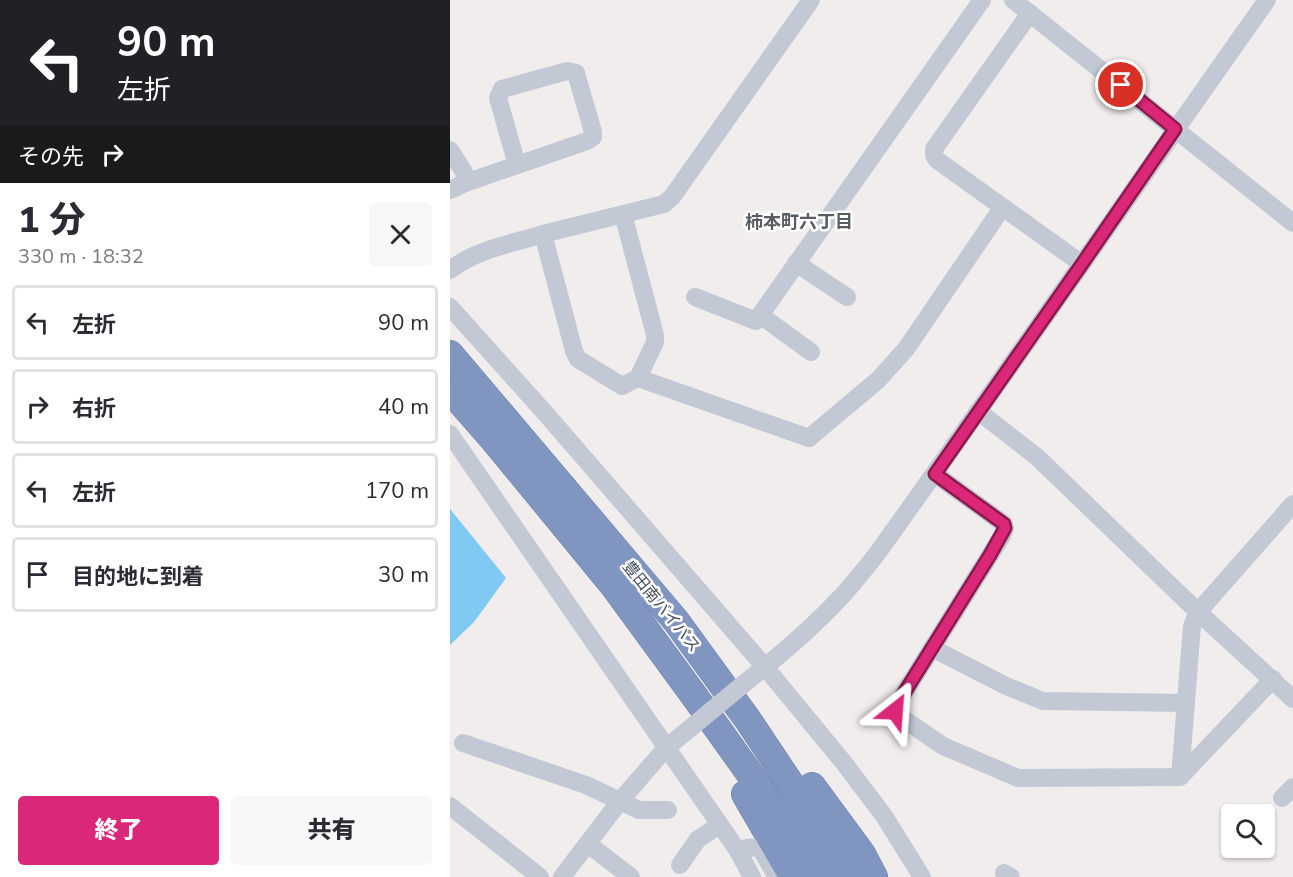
<!DOCTYPE html>
<html lang="ja">
<head>
<meta charset="utf-8">
<style>
	body { margin:0; font-family:"Nunito Sans","Noto Sans JP",sans-serif; background:#f7f7f7; color:#2b2b33; height:100vh; display:flex; flex-direction:column; font-size:22px; white-space:nowrap }
	* { box-sizing:border-box; margin:0 }
	p { font-size:20px; color:#7c7c81 }
	.icon { flex:none; width:33px; height:33px; fill:none; stroke:currentColor; stroke-width:2; stroke-linecap:round; stroke-linejoin:round }
	.map { position:relative; flex:1; overflow:hidden }
	.details { display:flex; flex-direction:column; background:#fff; width:450px }
	.details>* { flex:none }
	.top-card { background:#202124; color:#fff; overflow:hidden }
	.buttons { position:absolute; left:771px; top:804px; display:grid; gap:12px }
	.buttons a { display:grid; place-items:center; width:54px; height:54px; border-radius:6px; background:#fff; box-shadow:0 2px 4px #0004; font-size:30px }
	.pin { position:absolute; display:grid; place-items:center; width:51px; height:51px; color:#fff; margin:-26px; border:3px solid #fff; border-radius:50%; box-shadow:0 2px 6px #0007 }
	.me { position:absolute; width:66px; margin:-33px; rotate:28deg; stroke-linejoin:round; filter:drop-shadow(0 0 4px #0008) }
	.turn { display:flex; align-items:center; gap:21px; height:126px; padding:0 18px; font-size:27px }
	.turn .icon { width:78px; height:78px; stroke-width:2.5 }
	.turn b { display:block; font-size:42px; line-height:51px }
	.then { display:flex; align-items:center; height:57px; padding:0 18px; background:#0003; gap:12px; font-size:22px }
	.round { display:grid; place-items:center; flex:none; width:63px; height:63px; border-radius:6px; background:#f7f7f7 }
	.summary { display:flex; align-items:center; justify-content:space-between; height:102px; padding:0 18px }
	h1 { font-size:36px; font-weight:800; line-height:45px }
	.primary-button { display:flex; gap:12px; margin-top:auto; padding:12px 18px }
	.primary-button a { flex:1; height:69px; border-radius:6px; background:#db2777; color:#fff; font-size:24px; font-weight:800; line-height:69px; text-align:center }
	.primary-button a+a { background:#f7f7f7; color:#2b2b33 }
	ul { padding:0; list-style:none }
	li { display:flex; align-items:center; gap:18px; height:75px; margin:0 12px 9px; padding:0 6px; border:3px solid #e1e1e2; border-radius:6px }
	li div { flex:1 }
	li b { display:block; font-size:22px }
	li em { font-style:normal }
	main { display:flex; flex:1; min-height:0 }
	.map>svg:first-child { display:block }
</style>
</head>
<body>
<main>
<section class="details">
<div class="top-card">
<div class="turn"><svg class="icon" aria-label="left" viewBox="0 0 24 24"><path d="M17 20v-9H6M10 6l-5 5 5 5"/></svg><div><b>90 m</b>左折</div></div>
<div class="then">その先<svg class="icon" aria-label="right" viewBox="0 0 24 24"><path d="M7 20v-9h11M14 6l5 5-5 5"/></svg></div>
</div>
<div class="summary"><div><h1>1 分</h1><p>330 m · 18:32</p></div><a class="round"><svg class="icon" aria-label="close" viewBox="0 0 24 24"><path d="M6 6l12 12M18 6L6 18"/></svg></a></div>
<ul>
<li><svg class="icon" aria-label="left" viewBox="0 0 24 24"><path d="M17 20v-9H6M10 6l-5 5 5 5"/></svg><div><b>左折</b></div><em>90 m</em></li>
<li><svg class="icon" aria-label="right" viewBox="0 0 24 24"><path d="M7 20v-9h11M14 6l5 5-5 5"/></svg><div><b>右折</b></div><em>40 m</em></li>
<li><svg class="icon" aria-label="left" viewBox="0 0 24 24"><path d="M17 20v-9H6M10 6l-5 5 5 5"/></svg><div><b>左折</b></div><em>170 m</em></li>
<li><svg class="icon" aria-label="arrive" viewBox="0 0 24 24"><path d="M6 21V4h12l-3 4 3 4H6"/></svg><div><b>目的地に到着</b></div><em>30 m</em></li>
</ul>
<div class="primary-button"><a>終了</a><a>共有</a></div>
</section>
<div class="map">
<svg width="843" height="877" viewBox="0 0 843 877">
	<rect width="100%" height="100%" fill="#f0edec"/>
	<polygon fill="#80c9f2" points="0,509 56,578 24,622 0,645"/>
	<g fill="none" stroke-linecap="round" stroke-linejoin="round">
		<defs>
			<g id="highway">
				<polyline points="0,354 226,621 298,720 366,822 396,877"/>
				<polyline points="0,390 43,439 163,585 245,697 342,833 367,877"/>
				<polyline points="362,786 412,854 424,877"/>
				<polyline points="295,794 343,877"/>
			</g>
		</defs>
		<use href="#highway" stroke="#6b81ac" stroke-width="28"/>
		<g stroke="#c2c9d5" stroke-width="18">
			<polyline points="563,0 843,223"/>
			<polyline points="580,13 484,149 484,155 487,160 632,264"/>
			<polyline points="0,150 14,172 15,183 0,190"/>
			<polyline points="15,183 137,141 143,137 143,132 126,73 117,71 52,89 48,98 67,165"/>
			<polyline points="173,214 205,335 205,342 188,378 172,386 128,359 124,351 93,234 214,204 222,197 361,0"/>
			<polyline points="346,263 397,297"/>
			<path d="M0,270C27,249 61,244 93,234"/>
			<polyline points="245,297 306,321 532,0"/>
			<polyline points="0,307 96,414 315,667 394,763 434,816 472,877"/>
			<polyline points="310,315 361,352"/>
			<polyline points="188,378 359,438 428,380 456,349 552,208"/>
			<polyline points="528,411 587,457 748,612 843,699"/>
			<polyline points="0,434 288,851 302,877"/>
			<polyline points="485,474 554,524 555,528 552,536 446,706 445,711 449,716 493,746 568,778 730,777 823,679"/>
			<polyline points="482,648 556,686 593,701 736,703"/>
			<path d="M296,682C328,657 361,629 390,598C403,584 414,570 426,555C558,372 686,185 817,0"/>
			<polyline points="13,743 136,785 189,810 218,810"/>
			<polyline points="730,777 742,626 748,612 843,504"/>
			<polyline points="832,798 843,787"/>
			<polyline points="0,806 90,877"/>
			<polyline points="138,844 181,877"/>
			<path d="M288,851C295,847 301,847 310,848L327,877"/>
			<polyline points="230,865 248,839 270,825"/>
			<polyline points="554,873 561,877"/>
			<polyline points="112,877 170,801 216,748 238,730"/>
		</g>
		<use href="#highway" stroke="#8096c0" stroke-width="27"/>
		<polyline stroke="#c2c9d5" stroke-width="18" points="238,730 296,682"/>
	</g>
	<g fill="none" stroke-linecap="round" stroke-linejoin="round">
		<defs>
			<polyline id="route" points="445,711 446,706 540,555 555,528 554,524 485,474 632,264 725,129 671,85"/>
		</defs>
		<use href="#route" stroke="#8e194d" stroke-width="15"/>
		<use href="#route" stroke="#db2777" stroke-width="10"/>
	</g>
	<g text-anchor="middle" stroke-width="5" stroke-linejoin="round" paint-order="stroke">
		<g font-size="16" fill="#444d5b" stroke="#fff">
			<text transform="translate(212 606) rotate(51)" y="6">豊田南バイパス</text>
		</g>
		<g font-size="18" font-weight="bold" fill="#595c62" stroke="#fff">
			<text x="349" y="228">柿本町六丁目</text>
		</g>
	</g>
</svg>
<div class="buttons">
<a><svg class="icon" aria-label="search" viewBox="0 0 24 24"><circle cx="10" cy="10" r="6"/><path d="M15 15l6 6"/></svg></a>
</div>
<div class="pin" style="left:671px;top:85px;background:#d93025"><svg class="icon" aria-label="arrive" viewBox="0 0 24 24"><path d="M6 21V4h12l-3 4 3 4H6"/></svg></div>
<svg class="me" style="left:445px;top:711px" viewBox="-20 -20 40 40"><path d="M0-17L14 15 0 8-14 15z" fill="#db2777" stroke="#fff" stroke-width="4"/></svg>
</div>
</main>
</body>
</html>
